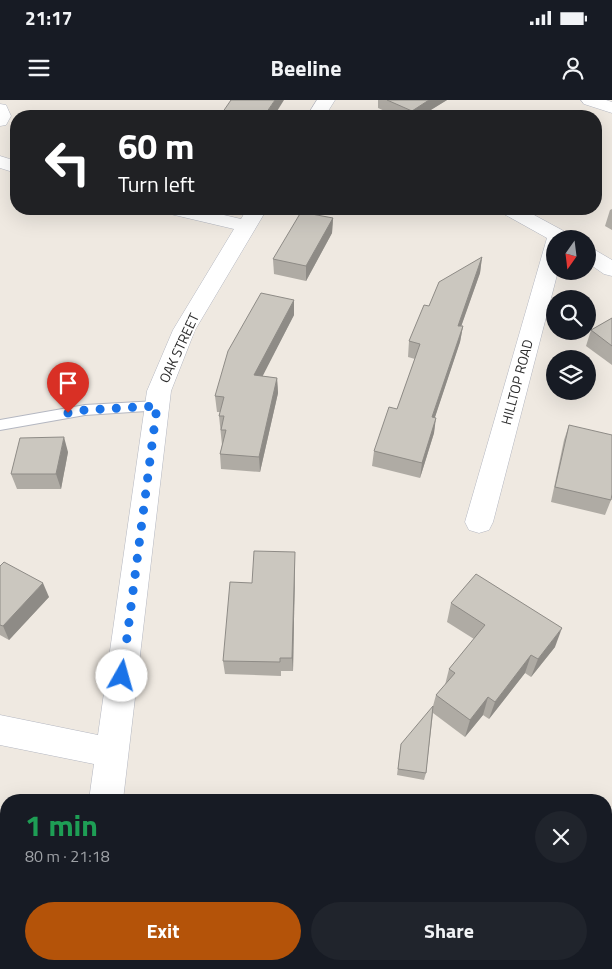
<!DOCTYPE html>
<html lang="en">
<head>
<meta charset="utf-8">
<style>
	body { margin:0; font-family:"Titillium Web",sans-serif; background:#20242c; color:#f1f3f6; height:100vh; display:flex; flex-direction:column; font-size:19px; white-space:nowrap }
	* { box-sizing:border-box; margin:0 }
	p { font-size:16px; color:#9ea1a6 }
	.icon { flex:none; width:28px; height:28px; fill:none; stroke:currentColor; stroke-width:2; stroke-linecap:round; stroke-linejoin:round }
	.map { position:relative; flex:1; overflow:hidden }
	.panel { position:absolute; left:0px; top:694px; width:612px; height:176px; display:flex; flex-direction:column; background:#171b24; border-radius:20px 20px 0 0; box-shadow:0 5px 20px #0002 }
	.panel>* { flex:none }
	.hud { position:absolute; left:10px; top:10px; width:592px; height:105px; border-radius:20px; box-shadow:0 5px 20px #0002; background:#202124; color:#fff; overflow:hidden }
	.needle { width:32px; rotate:194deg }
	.buttons { position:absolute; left:546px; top:130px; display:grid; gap:10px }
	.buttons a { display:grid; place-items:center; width:50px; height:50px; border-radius:50%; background:#171b24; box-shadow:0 5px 20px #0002; font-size:25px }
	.pin { position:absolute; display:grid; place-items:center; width:42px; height:42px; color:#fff; margin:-51px -21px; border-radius:50% 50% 50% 0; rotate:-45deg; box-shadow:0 0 5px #0007 }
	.pin .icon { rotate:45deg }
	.me { position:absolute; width:55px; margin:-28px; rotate:7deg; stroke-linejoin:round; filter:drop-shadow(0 0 4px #0008) }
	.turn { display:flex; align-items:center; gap:18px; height:105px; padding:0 25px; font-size:22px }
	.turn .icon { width:65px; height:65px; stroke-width:2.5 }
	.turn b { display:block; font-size:35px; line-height:42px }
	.round { display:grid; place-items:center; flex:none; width:52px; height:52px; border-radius:26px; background:#20242c }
	.headline { display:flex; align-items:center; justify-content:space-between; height:85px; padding:0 25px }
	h1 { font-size:30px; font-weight:700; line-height:38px; color:#1e9e55 }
	.button { display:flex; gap:10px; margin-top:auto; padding:10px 25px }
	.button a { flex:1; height:58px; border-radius:30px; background:#b45309; color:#fff; font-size:20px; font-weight:700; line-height:58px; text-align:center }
	.button a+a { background:#20242c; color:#f1f3f6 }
	.status { display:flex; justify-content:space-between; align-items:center; height:35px; padding:0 25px; background:#171b24; direction:ltr }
	.status svg { height:14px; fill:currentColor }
	header { display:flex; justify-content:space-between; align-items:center; height:65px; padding:0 25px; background:#171b24; font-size:22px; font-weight:700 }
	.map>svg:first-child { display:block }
</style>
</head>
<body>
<div class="status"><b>21:17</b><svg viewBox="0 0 49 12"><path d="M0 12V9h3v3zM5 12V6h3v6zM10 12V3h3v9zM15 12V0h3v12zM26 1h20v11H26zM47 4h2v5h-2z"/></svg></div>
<header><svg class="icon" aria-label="menu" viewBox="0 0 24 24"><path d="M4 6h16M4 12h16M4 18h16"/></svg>Beeline<svg class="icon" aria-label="person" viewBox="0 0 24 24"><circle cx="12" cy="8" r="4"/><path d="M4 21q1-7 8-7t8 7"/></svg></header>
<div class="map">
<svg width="612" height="869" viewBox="0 0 612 869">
	<rect width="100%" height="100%" fill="#efe9e1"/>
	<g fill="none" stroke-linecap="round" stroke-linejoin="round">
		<defs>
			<polygon id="service" points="157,301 162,302 164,306 162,310 85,315 0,330 0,320 85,305"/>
			<g id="minor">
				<polygon points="317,0 335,0 325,16 307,16"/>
				<polygon points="581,0 606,0 612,2 612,13 584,4"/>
				<polygon points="0,4 6,5 11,16 6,25 0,26"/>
				<polygon points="0,56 16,61 16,73 0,68"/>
				<polygon points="163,109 198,109 241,119 247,109 267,109 195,230 171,291 123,700 89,700 94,664 0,645 0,615 98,635 147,291 173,230 234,129 166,113"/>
				<polygon points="499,109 523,109 571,135 574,139 555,139 555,171 558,171 493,422 489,430 479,433 469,430 465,422 547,138 502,113"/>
				<polygon points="588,148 595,150 612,160 612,176 604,174 588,163"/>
				<polygon points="66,864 104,864 103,869 65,869"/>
			</g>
		</defs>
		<use href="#service" stroke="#b4b7c1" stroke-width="2"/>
		<use href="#minor" stroke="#b4b7c1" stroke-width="1"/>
		<use href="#service" fill="#fff" fill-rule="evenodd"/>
		<use href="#minor" fill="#fff" fill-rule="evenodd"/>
	</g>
	<g fill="#afaba4">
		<polygon points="378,0 447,0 421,16 396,16 378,8"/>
		<polygon points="612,109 612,130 605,126 610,110"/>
		<polygon points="333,118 332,133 306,181 274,174 273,159"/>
		<polygon points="482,157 480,173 461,226 463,226 460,242 435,317 434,333 420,378 372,366 374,351 397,309 415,259 408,257 409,241 429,206"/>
		<polygon points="294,200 294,215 262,276 277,278 278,293 260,372 221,369 220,354 222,345 219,316 220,312 217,312 215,296"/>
		<polygon points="612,218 612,265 586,246 591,230"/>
		<polygon points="569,325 611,400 605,415 551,402 564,340"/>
		<polygon points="68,352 61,389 17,389 11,374"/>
		<polygon points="0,466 49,497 9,540 0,535"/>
		<polygon points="295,467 293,571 281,571 281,576 225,574 223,561 252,483"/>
		<polygon points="451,503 555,547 531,577 525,573 489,619 483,615 465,637 433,613 426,673 424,680 397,675 400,651 433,606 436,595 445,585 449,569 474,539 447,522"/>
	</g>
	<g fill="#8e8b86">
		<polygon points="275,0 284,0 274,16 264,16"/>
		<polygon points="429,0 447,0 421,16 411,16 412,11"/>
		<polygon points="333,118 332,133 306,181 306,166"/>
		<polygon points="482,157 480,173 456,241 458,226"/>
		<polygon points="294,200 294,215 255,291 254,275"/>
		<polygon points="463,226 460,242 430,332 432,317"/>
		<polygon points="277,278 278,293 260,372 259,357"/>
		<polygon points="436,318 434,333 420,378 422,363"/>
		<polygon points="64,337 68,352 61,389 56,374"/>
		<polygon points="295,452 295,467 293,571 292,558"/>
		<polygon points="43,483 49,497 9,540 3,526"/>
		<polygon points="562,528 555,547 531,577 538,559"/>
		<polygon points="531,555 525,573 489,619 495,602"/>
		<polygon points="488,597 483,615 465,637 470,620"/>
	</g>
	<g fill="#cbc7bf" stroke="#8e8b86">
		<polygon points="230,0 275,0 264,16 220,16 231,0"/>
		<polygon points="387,0 429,0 412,11"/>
		<polygon points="301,112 333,118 306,166 273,159"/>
		<polygon points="482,157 458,226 463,226 432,317 436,318 422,363 374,351 389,307 397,309 420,244 409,241 424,205 429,206 439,182"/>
		<polygon points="261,193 294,200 254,275 277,278 259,357 220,354 226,330 221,330 224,316 219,316 224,297 215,296 228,251"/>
		<polygon points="612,218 612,246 591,230"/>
		<polygon points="569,325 612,335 612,394 611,400 555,387"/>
		<polygon points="64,337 56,374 11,374 20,338"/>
		<polygon points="254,451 295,452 292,558 280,558 280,562 223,561 230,482 252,483"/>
		<polygon points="4,462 43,483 3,526 0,525 0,466"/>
		<polygon points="476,474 562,528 538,559 531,555 495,602 488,597 470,620 436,595 455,573 449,569 485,525 451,503"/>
		<polygon points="433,606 426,673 398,669 401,644"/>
		<polygon points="269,698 269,700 205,700 205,699"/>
	</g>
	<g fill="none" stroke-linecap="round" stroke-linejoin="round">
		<polyline stroke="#1a73e8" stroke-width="9" stroke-dasharray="0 16.2" points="68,313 85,310 157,306 122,576"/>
	</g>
	<g text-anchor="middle" stroke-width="4" stroke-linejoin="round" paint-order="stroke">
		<g font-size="14" fill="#2e2e2e" stroke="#fff">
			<text transform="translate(179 248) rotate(-65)" y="5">OAK STREET</text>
			<text transform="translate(517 282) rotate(-75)" y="5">HILLTOP ROAD</text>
		</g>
	</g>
</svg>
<div class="buttons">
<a><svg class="needle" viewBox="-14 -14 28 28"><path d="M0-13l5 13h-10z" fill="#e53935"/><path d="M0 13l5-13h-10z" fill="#9ea1a6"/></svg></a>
<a><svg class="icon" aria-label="search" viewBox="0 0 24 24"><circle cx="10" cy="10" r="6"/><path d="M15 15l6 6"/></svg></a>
<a><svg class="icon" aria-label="layers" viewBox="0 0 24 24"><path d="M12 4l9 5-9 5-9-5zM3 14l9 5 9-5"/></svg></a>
</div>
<div class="pin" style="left:68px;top:313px;background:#d93025"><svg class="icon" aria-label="arrive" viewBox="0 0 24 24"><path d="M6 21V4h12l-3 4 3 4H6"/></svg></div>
<svg class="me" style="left:122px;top:576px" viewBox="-20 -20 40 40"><circle r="19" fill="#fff"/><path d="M0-13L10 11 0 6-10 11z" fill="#1a73e8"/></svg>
<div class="hud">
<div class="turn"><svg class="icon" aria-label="left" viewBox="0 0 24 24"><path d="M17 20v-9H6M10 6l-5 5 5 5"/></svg><div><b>60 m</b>Turn left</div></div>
</div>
<section class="panel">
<div class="headline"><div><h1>1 min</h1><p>80 m · 21:18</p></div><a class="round"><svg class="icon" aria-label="close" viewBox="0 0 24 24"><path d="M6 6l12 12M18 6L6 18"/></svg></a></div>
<div class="button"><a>Exit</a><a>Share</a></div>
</section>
</div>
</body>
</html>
